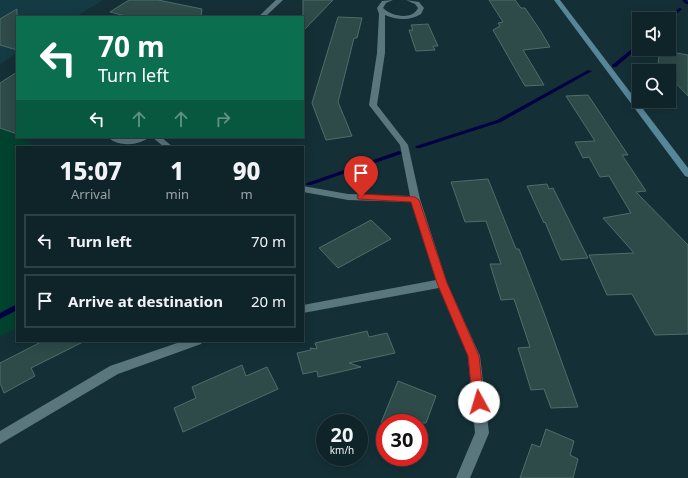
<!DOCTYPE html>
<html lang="en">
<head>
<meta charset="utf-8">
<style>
	body { margin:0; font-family:"Noto Sans",sans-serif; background:#1d3034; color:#f1f3f6; height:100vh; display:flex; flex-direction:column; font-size:15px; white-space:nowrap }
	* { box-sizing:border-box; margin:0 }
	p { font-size:13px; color:#9ba4a8 }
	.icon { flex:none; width:22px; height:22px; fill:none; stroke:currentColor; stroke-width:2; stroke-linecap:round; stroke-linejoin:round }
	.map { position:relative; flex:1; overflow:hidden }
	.side { position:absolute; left:16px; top:146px; width:288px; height:196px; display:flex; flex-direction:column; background:#0f2428; border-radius:0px; box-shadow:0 2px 10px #0003,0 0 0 1px #2f4145 }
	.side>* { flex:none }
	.guide { position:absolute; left:16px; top:16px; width:288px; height:122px; border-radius:0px; box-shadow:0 2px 10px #0003,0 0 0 1px #2f4145; background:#0b6e4f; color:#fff; overflow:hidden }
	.fabs { position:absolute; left:632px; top:12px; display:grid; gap:8px }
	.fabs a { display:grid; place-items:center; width:44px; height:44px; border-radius:0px; background:#0f2428; box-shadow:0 2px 10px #0003,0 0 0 1px #2f4145; font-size:20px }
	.speed { position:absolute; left:316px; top:414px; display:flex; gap:8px; font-size:20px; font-weight:700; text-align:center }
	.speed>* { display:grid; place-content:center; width:52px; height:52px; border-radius:50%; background:#0f2428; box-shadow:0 2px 10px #0003,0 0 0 1px #2f4145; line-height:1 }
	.speed small { font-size:10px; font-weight:400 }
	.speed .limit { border:6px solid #d22; background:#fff; color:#111 }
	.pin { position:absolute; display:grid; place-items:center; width:34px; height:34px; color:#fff; margin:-41px -17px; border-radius:50% 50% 50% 0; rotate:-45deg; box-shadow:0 0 4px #0007 }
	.pin .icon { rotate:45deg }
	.me { position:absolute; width:44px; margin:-22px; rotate:354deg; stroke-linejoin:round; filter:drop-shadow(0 0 3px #0008) }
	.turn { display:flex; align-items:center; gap:14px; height:84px; padding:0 16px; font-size:18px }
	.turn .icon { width:52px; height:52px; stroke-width:2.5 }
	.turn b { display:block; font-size:28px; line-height:34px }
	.lanes { display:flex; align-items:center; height:38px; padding:0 16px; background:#0003; justify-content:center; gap:20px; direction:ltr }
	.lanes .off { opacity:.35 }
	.eta { display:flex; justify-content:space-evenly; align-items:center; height:68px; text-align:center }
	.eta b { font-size:24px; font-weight:800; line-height:28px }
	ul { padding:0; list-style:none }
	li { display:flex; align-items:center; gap:12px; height:54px; margin:0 8px 6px; padding:0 8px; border:2px solid #2f4145; border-radius:0px }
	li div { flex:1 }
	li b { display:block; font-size:15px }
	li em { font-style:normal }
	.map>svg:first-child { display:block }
</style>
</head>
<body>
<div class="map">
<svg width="688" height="478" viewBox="0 0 688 478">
	<rect width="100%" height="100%" fill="#143036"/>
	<polygon fill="#143b43" points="0,0 103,0 75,17 17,17 17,53 0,64"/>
	<polygon fill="#01422e" points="0,128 8,131 37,147 17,147 17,328 0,336"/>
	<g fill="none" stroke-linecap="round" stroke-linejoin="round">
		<g fill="#000143" fill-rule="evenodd">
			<polygon points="682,0 686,0 688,2 688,4 686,4"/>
			<polygon points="679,8 682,9 670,20 667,19"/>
			<polygon points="638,44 639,44 639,47 616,67 612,67 612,65"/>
			<polygon points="588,70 592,71 501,122 420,148 416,148 415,147 416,146 497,120"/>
			<polygon points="399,151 401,152 402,153 401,154 311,185 307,185 306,184 307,183"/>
			<polygon points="17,304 17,310 0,319 0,313"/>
		</g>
	</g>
	<g fill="#2e4b49" stroke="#4f6d6a">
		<polygon points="129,0 158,0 202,9 201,17 130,17 110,12"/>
		<polygon points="303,0 333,0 303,31"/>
		<polygon points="489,0 515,0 521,8 525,8 540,30 550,47 523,50 544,85 525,86 493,30 500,26 498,23 503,22"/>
		<polygon points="17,9 17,50 0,45 0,19"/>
		<polygon points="338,17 362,18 357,38 354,38 338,102 352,136 326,140 312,103"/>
		<polygon points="428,24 438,46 433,46 435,50 416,51 409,30 413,30 411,25"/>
		<polygon points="660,50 688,55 688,96 669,76 669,71 665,71 658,64"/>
		<polygon points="17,72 17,134 0,128 0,83"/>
		<polygon points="588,95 628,155 622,155 646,191 636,192 688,245 688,334 655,335 632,294 607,295 589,255 634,253 603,218 631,213 609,176 600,177 589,157 583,158 575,142 595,141 566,96"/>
		<polygon points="488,179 516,249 519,249 544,313 578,407 551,408 544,389 531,390 518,348 530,347 514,299 501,300 490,264 501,264 486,221 465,222 451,182"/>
		<polygon points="547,184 549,189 553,188 588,258 561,260 545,222 544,223 527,186"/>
		<polygon points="371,220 391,239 338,268 319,248"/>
		<polygon points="367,331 369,337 387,333 395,353 349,363 361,367 318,377 317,371 303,374 297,353 311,350 310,348 317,349 315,343"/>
		<polygon points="43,341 85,341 31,368 35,376 4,393 0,383 0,363"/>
		<polygon points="242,365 246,376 267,367 278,389 183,432 174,408 196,398 192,387"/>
		<polygon points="398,381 436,396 426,423 381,423"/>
		<polygon points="546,429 574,441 570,455 578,459 573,478 520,478 532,444 540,447"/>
	</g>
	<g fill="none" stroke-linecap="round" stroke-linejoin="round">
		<g fill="#5a777e" fill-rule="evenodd">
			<polygon points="276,0 283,0 265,17 258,17"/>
			<path d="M393,0L386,3L383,8C391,16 412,21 418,8L415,4L406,0L419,2L424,8L421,14C410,21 397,20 385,15V53L377,105L408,145L420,199L447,283L480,356L489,433L470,478H456L475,433L468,356L439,288L303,313V305L436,280L411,202L348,200L303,192V186L348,194L410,196L400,145L369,105L377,53L379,14L377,8L382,1Z"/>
			<path d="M108,137L124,139L149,137C140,146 117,147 108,137Z"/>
			<polygon points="152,137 161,137 173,147 164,147"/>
			<polygon points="183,341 203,341 201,344 118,374 0,444 0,431 110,366"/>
		</g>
		<polygon fill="#588699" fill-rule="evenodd" points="554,0 560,0 688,168 688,177 685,176"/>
	</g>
	<polygon fill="#d93025" stroke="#8d1f18" points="361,194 415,197 419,200 447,283 479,356 484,402 483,406 479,407 475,406 473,402 468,356 437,283 411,202 358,199 357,197 358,195"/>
</svg>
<div class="fabs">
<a><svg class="icon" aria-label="sound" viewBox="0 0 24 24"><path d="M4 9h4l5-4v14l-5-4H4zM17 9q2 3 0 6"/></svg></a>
<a><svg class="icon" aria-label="search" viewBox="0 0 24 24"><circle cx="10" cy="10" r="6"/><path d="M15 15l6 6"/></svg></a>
</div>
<div class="speed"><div>20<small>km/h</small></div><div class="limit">30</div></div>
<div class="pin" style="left:361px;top:197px;background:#d93025"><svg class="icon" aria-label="arrive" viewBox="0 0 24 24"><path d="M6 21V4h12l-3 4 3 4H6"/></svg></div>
<svg class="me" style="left:479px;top:402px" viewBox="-20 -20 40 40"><circle r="19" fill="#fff"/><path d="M0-13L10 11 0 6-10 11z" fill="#d93025"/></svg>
<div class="guide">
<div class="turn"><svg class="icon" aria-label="left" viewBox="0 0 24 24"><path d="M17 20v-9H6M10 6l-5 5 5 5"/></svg><div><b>70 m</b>Turn left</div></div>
<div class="lanes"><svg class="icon" aria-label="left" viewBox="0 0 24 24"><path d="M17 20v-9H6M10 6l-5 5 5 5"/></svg><svg class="icon off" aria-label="ahead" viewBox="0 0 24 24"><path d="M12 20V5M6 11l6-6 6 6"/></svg><svg class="icon off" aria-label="ahead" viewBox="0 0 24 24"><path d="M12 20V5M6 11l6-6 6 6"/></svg><svg class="icon off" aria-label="right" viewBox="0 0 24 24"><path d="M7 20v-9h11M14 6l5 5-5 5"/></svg></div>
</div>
<section class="side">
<div class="eta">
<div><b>15:07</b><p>Arrival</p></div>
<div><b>1</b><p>min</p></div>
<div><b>90</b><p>m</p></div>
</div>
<ul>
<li><svg class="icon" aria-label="left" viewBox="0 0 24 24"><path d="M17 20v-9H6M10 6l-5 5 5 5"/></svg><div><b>Turn left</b></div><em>70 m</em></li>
<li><svg class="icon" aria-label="arrive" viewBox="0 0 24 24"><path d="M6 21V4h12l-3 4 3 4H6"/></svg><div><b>Arrive at destination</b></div><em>20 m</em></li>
</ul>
</section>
</div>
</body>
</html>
